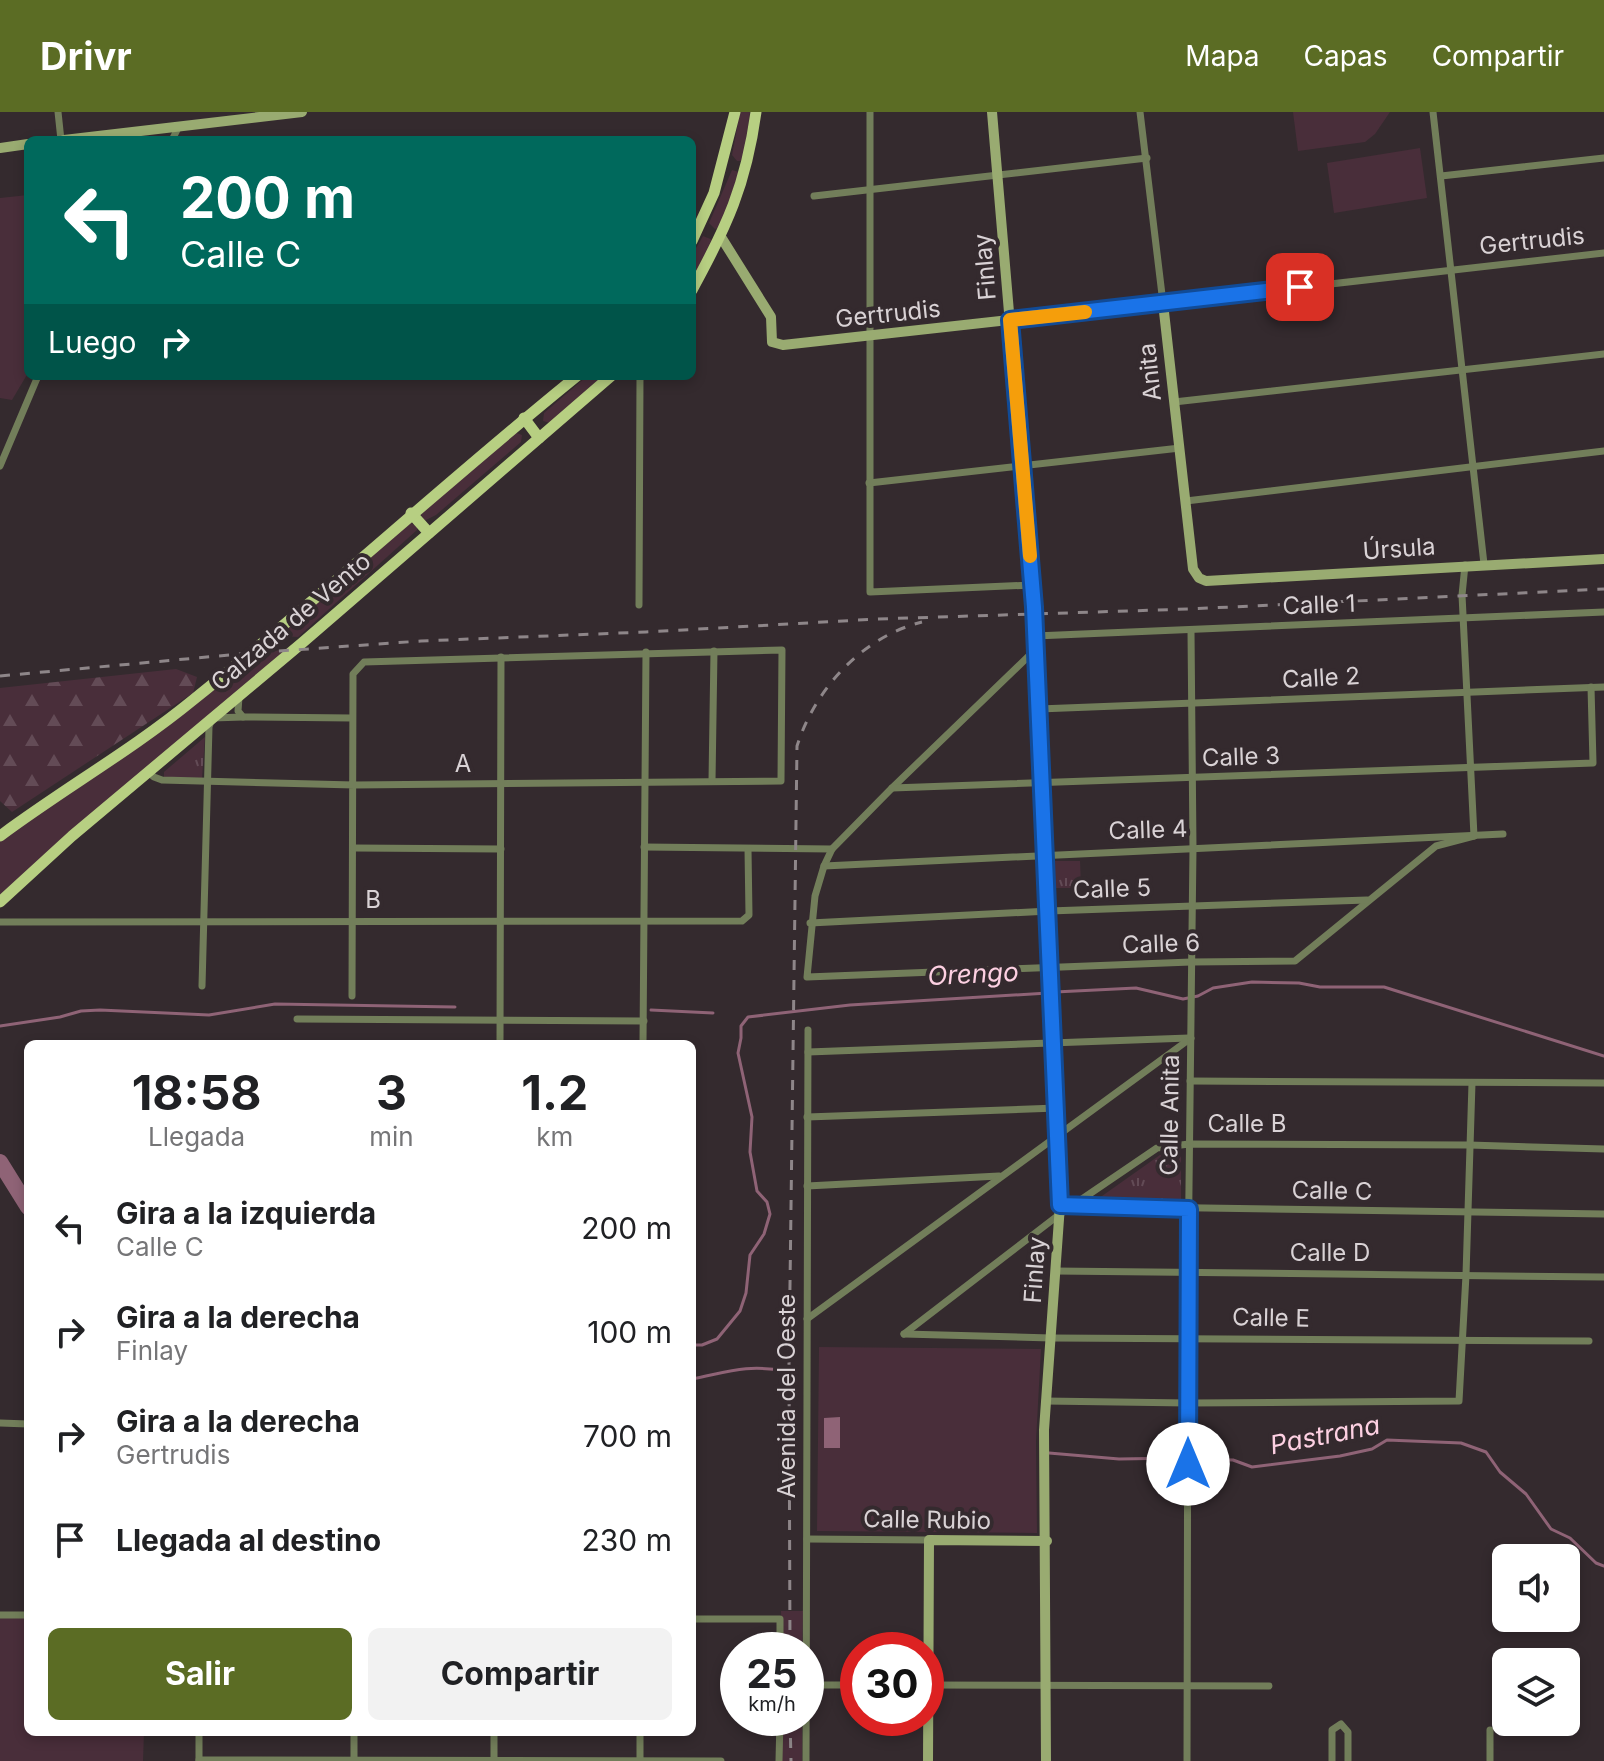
<!DOCTYPE html>
<html lang="es">
<head>
<meta charset="utf-8">
<style>
	body { margin:0; font-family:Inter,sans-serif; background:#f2f2f2; color:#202124; height:100vh; display:flex; flex-direction:column; font-size:30px; white-space:nowrap }
	* { box-sizing:border-box; margin:0 }
	p { font-size:26px; color:#757577 }
	.icon { flex:none; width:44px; height:44px; fill:none; stroke:currentColor; stroke-width:2; stroke-linecap:round; stroke-linejoin:round }
	.map { position:relative; flex:1; overflow:hidden }
	.side { position:absolute; left:24px; top:928px; width:672px; height:696px; display:flex; flex-direction:column; background:#fff; border-radius:12px; box-shadow:0 4px 12px #0003 }
	.side>* { flex:none }
	.banner { position:absolute; left:24px; top:24px; width:672px; height:244px; border-radius:12px; box-shadow:0 4px 12px #0003; background:#00695c; color:#fff; overflow:hidden }
	.controls { position:absolute; left:1492px; top:1432px; display:grid; gap:16px }
	.controls a { display:grid; place-items:center; width:88px; height:88px; border-radius:12px; background:#fff; box-shadow:0 4px 12px #0003; font-size:40px }
	.speed { position:absolute; left:720px; top:1520px; display:flex; gap:16px; font-size:40px; font-weight:700; text-align:center }
	.speed>* { display:grid; place-content:center; width:104px; height:104px; border-radius:50%; background:#fff; box-shadow:0 4px 12px #0003; line-height:1 }
	.speed small { font-size:20px; font-weight:400 }
	.speed .limit { border:12px solid #d22; background:#fff; color:#111 }
	.pin { position:absolute; display:grid; place-items:center; width:68px; height:68px; color:#fff; margin:-34px; border-radius:16px; box-shadow:0 4px 12px #0006 }
	.me { position:absolute; width:88px; margin:-44px; rotate:0deg; stroke-linejoin:round; filter:drop-shadow(0 0 6px #0008) }
	.turn { display:flex; align-items:center; gap:28px; height:168px; padding:0 24px; font-size:36px }
	.turn .icon { width:104px; height:104px; stroke-width:2.5 }
	.turn b { display:block; font-size:56px; line-height:68px }
	.then { display:flex; align-items:center; height:76px; padding:0 24px; background:#0003; gap:16px; font-size:30px }
	.eta { display:flex; justify-content:space-evenly; align-items:center; height:136px; text-align:center }
	.eta b { font-size:48px; font-weight:700; line-height:56px }
	.action { display:flex; gap:16px; margin-top:auto; padding:16px 24px }
	.action a { flex:1; height:92px; border-radius:12px; background:#5b6c24; color:#fff; font-size:32px; font-weight:700; line-height:92px; text-align:center }
	.action a+a { background:#f2f2f2; color:#202124 }
	ul { padding:0; list-style:none }
	li { display:flex; align-items:center; gap:24px; height:104px; padding:0 24px }
	li div { flex:1 }
	li b { display:block; font-size:30px }
	li em { font-style:normal }
	header { display:flex; align-items:center; gap:48px; box-sizing:border-box; height:112px; padding:0 40px; background:#5b6c24; color:#fff }
	header strong { font-size:38px }
	nav { display:flex; gap:44px; margin-inline-start:auto; font-size:28px }
	.map>svg:first-child { display:block }
</style>
</head>
<body>
<header>
<strong>Drivr</strong>
<nav><a>Mapa</a><a>Capas</a><a>Compartir</a></nav>
</header>
<div class="map">
<svg width="1604" height="1649" viewBox="0 0 1604 1649">
	<defs>
		<pattern id="forest-firs" width="22" height="20" patternUnits="userSpaceOnUse" patternTransform="scale(2)"><rect width="22" height="20" fill="#492e3a"/><path d="M5 1l3.5 6h-7zM16 11l3.5 6h-7z" fill="#634b56"/></pattern>
		<pattern id="park-tufts" width="24" height="20" patternUnits="userSpaceOnUse" patternTransform="scale(2)"><rect width="24" height="20" fill="#492e3a"/><path d="M3 7l-1-3M5 7V3M7 7l1-3M15 17l-1-3M17 17v-4M19 17l1-3" fill="none" stroke="#634b56"/></pattern>
	</defs>
	<rect width="100%" height="100%" fill="#342a2e"/>
	<g fill="#492e3a">
		<polygon points="740,0 750,0 744,45 741,49 737,49 732,43"/>
		<polygon points="1293,0 1390,0 1375,22 1365,30 1298,39"/>
		<polygon points="1420,36 1427,86 1334,101 1327,51"/>
		<polygon points="732,58 739,60 720,116 715,117 709,111"/>
		<polygon points="28,83 28,261 12,288 0,286 0,86"/>
		<polygon points="703,124 713,128 692,169 692,143"/>
		<polygon points="587,264 603,264 550,311 543,309 544,301"/>
		<polygon points="514,320 522,323 521,330 436,403 424,409 421,402"/>
		<polygon points="410,410 417,415 417,418 298,525 278,524"/>
		<polygon points="294,537 0,790 0,724 251,541"/>
		<polygon points="819,1235 1041,1237 1036,1329 1037,1421 817,1419"/>
		<polygon points="781,1499 803,1499 802,1538 782,1538"/>
		<polygon points="0,1503 28,1503 28,1620 144,1620 143,1649 0,1649"/>
		<rect x="782" y="1606" width="20" height="43"/>
	</g>
	<polygon fill="url(#forest-firs)" points="176,557 197,565 193,581 12,700 0,689 0,576"/>
	<g fill="url(#park-tufts)">
		<polygon points="205,625 202,666 164,665 164,660"/>
		<polygon points="1053,749 1080,749 1081,776 1055,776"/>
		<polygon points="1160,1043 1181,1043 1181,1092 1095,1089"/>
	</g>
	<polygon fill="#8f6376" points="840,1305 840,1336 824,1336 824,1306"/>
	<g fill="none" stroke-linecap="round" stroke-linejoin="round">
		<g stroke="#8f6376" stroke-width="3">
			<polyline points="1055,880 1136,876 1183,887 1198,884 1213,876 1252,870 1299,871 1320,875 1384,875 1604,944"/>
			<polyline points="651,898 713,901"/>
			<polyline points="0,914 60,905 81,899 100,898 209,903 275,892 455,895"/>
			<polyline points="692,1233 702,1233 717,1227 740,1199 746,1181 750,1143 764,1122 770,1102 767,1090 757,1079 750,1040 752,1005 738,941 741,926 741,914 748,905 850,893 1048,881"/>
			<path d="M692,1267C728,1260 746,1252 785,1259"/>
			<polyline points="1049,1341 1119,1347 1179,1346"/>
			<polyline points="1196,1347 1233,1348 1252,1355 1340,1344 1372,1337 1387,1328 1461,1331 1486,1340 1500,1360 1526,1382 1551,1417 1570,1426 1596,1451 1604,1454"/>
		</g>
		<polyline stroke="#8f6376" stroke-width="16" points="0,1050 28,1095"/>
		<g stroke="#727e5a" stroke-width="7">
			<polyline points="58,0 61,28"/>
			<polyline points="870,0 870,480 1032,473"/>
			<polyline points="1140,0 1163,191 1604,141"/>
			<polyline points="1433,0 1484,452"/>
			<polyline points="172,28 179,14"/>
			<polyline points="1441,64 1604,46"/>
			<polyline points="814,84 1147,46"/>
			<polyline points="1174,290 1604,242"/>
			<polyline points="0,354 38,264"/>
			<polyline points="869,371 1180,336"/>
			<polyline points="1186,389 1604,339"/>
			<polyline points="1465,453 1462,483 1474,724"/>
			<polyline points="639,493 640,264"/>
			<polyline points="1035,524 1604,500"/>
			<polyline points="1036,537 892,676 832,737 824,754 815,784 807,865 1191,850 1295,849 1436,734 1474,724"/>
			<polyline points="239,585 238,599 243,605 352,606"/>
			<polyline points="1039,597 1604,575"/>
			<polyline points="148,660 154,665 162,668 354,673 781,669 782,538 364,550 353,562 352,884"/>
			<polyline points="712,669 714,539"/>
			<polyline points="892,676 1593,651 1591,575"/>
			<polyline points="644,735 832,737"/>
			<polyline points="354,736 501,737"/>
			<polyline points="824,754 1503,722"/>
			<polyline points="0,810 742,809 749,803 748,737"/>
			<polyline points="810,811 1049,799 1367,788"/>
			<polyline points="202,874 209,615 212,606 243,605"/>
			<polyline points="297,907 644,909"/>
			<polyline points="500,932 501,545"/>
			<polyline points="643,932 646,540"/>
			<polyline points="808,940 1189,926"/>
			<polyline points="1190,969 1604,971"/>
			<polyline points="807,1005 1057,996"/>
			<polyline points="807,1074 999,1064"/>
			<polyline points="1070,1094 1604,1102"/>
			<polyline points="1055,1159 1604,1165"/>
			<polyline points="807,1207 1191,926"/>
			<polyline points="904,1222 1060,1102 1157,1036 1189,1032 1469,1033 1604,1037"/>
			<polyline points="904,1222 1051,1226 1589,1229"/>
			<polyline points="1045,1289 1188,1291 1459,1289 1466,1163 1472,971"/>
			<polyline points="0,1311 28,1312"/>
			<polyline points="807,1427 929,1428"/>
			<polyline points="0,1503 28,1503"/>
			<polyline points="692,1507 780,1507 780,1538"/>
			<polyline points="807,1573 858,1573"/>
			<polyline points="926,1573 1269,1574"/>
			<polyline points="199,1620 199,1649"/>
			<polyline points="354,1620 354,1649"/>
			<polyline points="494,1620 494,1649"/>
			<polyline points="199,1648 721,1649"/>
			<polyline points="640,1649 640,1620"/>
			<polyline points="779,1649 780,1606"/>
			<polyline points="806,1649 808,918"/>
			<polyline points="1187,1649 1188,1160 1193,736 1191,519"/>
			<polyline points="1332,1649 1332,1618 1341,1612 1348,1620 1348,1649"/>
			<polyline points="1490,1649 1490,1618"/>
		</g>
		<g stroke="#99ab71" stroke-width="10">
			<polyline points="992,0 1034,495 1060,1093 1044,1318 1046,1649"/>
			<polyline points="64,28 302,0"/>
			<polyline points="0,36 28,32"/>
			<polyline points="721,125 771,205 772,230 783,233 1163,191 1193,457 1199,466 1206,469 1604,447"/>
			<polyline points="928,1649 929,1428 1047,1429"/>
		</g>
		<g stroke="#b7cf82" stroke-width="11">
			<polyline points="692,129 714,81 735,0"/>
			<path d="M692,178C727,114 746,73 756,0"/>
			<polyline points="524,306 539,326"/>
			<polyline points="411,401 429,421"/>
			<path d="M0,724C63,677 132,638 193,588C324,483 447,369 577,264"/>
			<polyline points="0,790 72,724 302,531 611,264"/>
		</g>
		<g stroke="#8e8689" stroke-width="3" stroke-dasharray="10 10" stroke-linecap="butt">
			<polyline points="0,564 251,541 421,529 646,520 878,507 1189,497 1604,477"/>
			<path d="M790,1538L789,1250L797,634C815,577 862,525 922,510"/>
			<polyline points="790,1606 791,1649"/>
		</g>
	</g>
	<g fill="none" stroke-linecap="round" stroke-linejoin="round">
		<defs>
			<polyline id="route" points="1188,1352 1189,1097 1060,1093 1034,495 1010,208 1300,175"/>
		</defs>
		<use href="#route" stroke="#114b97" stroke-width="20"/>
		<use href="#route" stroke="#1a73e8" stroke-width="14"/>
		<polyline stroke="#f59e0b" stroke-width="14" points="1030,444 1010,208 1085,200"/>
	</g>
	<g text-anchor="middle" stroke-width="8" stroke-linejoin="round" paint-order="stroke">
		<g font-size="24" fill="#d9d2d5" stroke="#342a2e">
			<text transform="translate(1532 129) rotate(-6)" y="8">Gertrudis</text>
			<text transform="translate(985 155) rotate(-95)" y="8">Finlay</text>
			<text transform="translate(888 202) rotate(-6)" y="8">Gertrudis</text>
			<text transform="translate(1150 260) rotate(-96)" y="8">Anita</text>
			<text transform="translate(1399 437) rotate(-4)" y="8">Úrsula</text>
			<text transform="translate(1319 493) rotate(-2)" y="8">Calle 1</text>
			<text transform="translate(291 510) rotate(-40)" y="8">Calzada de Vento</text>
			<text transform="translate(1321 566) rotate(-3)" y="8">Calle 2</text>
			<text transform="translate(1241 645) rotate(-2)" y="8">Calle 3</text>
			<text x="463" y="660">A</text>
			<text transform="translate(1148 718) rotate(-2)" y="8">Calle 4</text>
			<text transform="translate(1112 777) rotate(-2)" y="8">Calle 5</text>
			<text x="373" y="796">B</text>
			<text transform="translate(1161 832) rotate(-2)" y="8">Calle 6</text>
			<text transform="translate(1170 1003) rotate(-89)" y="8">Calle Anita</text>
			<text x="1247" y="1020">Calle B</text>
			<text transform="translate(1332 1079) rotate(1)" y="8">Calle C</text>
			<text x="1330" y="1149">Calle D</text>
			<text transform="translate(1035 1158) rotate(-86)" y="8">Finlay</text>
			<text transform="translate(1271 1206) rotate(1)" y="8">Calle E</text>
			<text transform="translate(787 1284) rotate(-90)" y="8">Avenida del Oeste</text>
			<text transform="translate(927 1408) rotate(1)" y="8">Calle Rubio</text>
		</g>
		<g font-size="26" font-style="italic" fill="#fdd0e2" stroke="#342a2e">
			<text transform="translate(973 862) rotate(-3)" y="9">Orengo</text>
			<text transform="translate(1325 1323) rotate(-11)" y="9">Pastrana</text>
		</g>
	</g>
</svg>
<div class="controls">
<a><svg class="icon" aria-label="sound" viewBox="0 0 24 24"><path d="M4 9h4l5-4v14l-5-4H4zM17 9q2 3 0 6"/></svg></a>
<a><svg class="icon" aria-label="layers" viewBox="0 0 24 24"><path d="M12 4l9 5-9 5-9-5zM3 14l9 5 9-5"/></svg></a>
</div>
<div class="speed"><div>25<small>km/h</small></div><div class="limit">30</div></div>
<div class="pin" style="left:1300px;top:175px;background:#d93025"><svg class="icon" aria-label="arrive" viewBox="0 0 24 24"><path d="M6 21V4h12l-3 4 3 4H6"/></svg></div>
<svg class="me" style="left:1188px;top:1352px" viewBox="-20 -20 40 40"><circle r="19" fill="#fff"/><path d="M0-13L10 11 0 6-10 11z" fill="#1a73e8"/></svg>
<div class="banner">
<div class="turn"><svg class="icon" aria-label="left" viewBox="0 0 24 24"><path d="M17 20v-9H6M10 6l-5 5 5 5"/></svg><div><b>200 m</b>Calle C</div></div>
<div class="then">Luego<svg class="icon" aria-label="right" viewBox="0 0 24 24"><path d="M7 20v-9h11M14 6l5 5-5 5"/></svg></div>
</div>
<section class="side">
<div class="eta">
<div><b>18:58</b><p>Llegada</p></div>
<div><b>3</b><p>min</p></div>
<div><b>1.2</b><p>km</p></div>
</div>
<ul>
<li><svg class="icon" aria-label="left" viewBox="0 0 24 24"><path d="M17 20v-9H6M10 6l-5 5 5 5"/></svg><div><b>Gira a la izquierda</b><p>Calle C</p></div><em>200 m</em></li>
<li><svg class="icon" aria-label="right" viewBox="0 0 24 24"><path d="M7 20v-9h11M14 6l5 5-5 5"/></svg><div><b>Gira a la derecha</b><p>Finlay</p></div><em>100 m</em></li>
<li><svg class="icon" aria-label="right" viewBox="0 0 24 24"><path d="M7 20v-9h11M14 6l5 5-5 5"/></svg><div><b>Gira a la derecha</b><p>Gertrudis</p></div><em>700 m</em></li>
<li><svg class="icon" aria-label="arrive" viewBox="0 0 24 24"><path d="M6 21V4h12l-3 4 3 4H6"/></svg><div><b>Llegada al destino</b></div><em>230 m</em></li>
</ul>
<div class="action"><a>Salir</a><a>Compartir</a></div>
</section>
</div>
</body>
</html>
